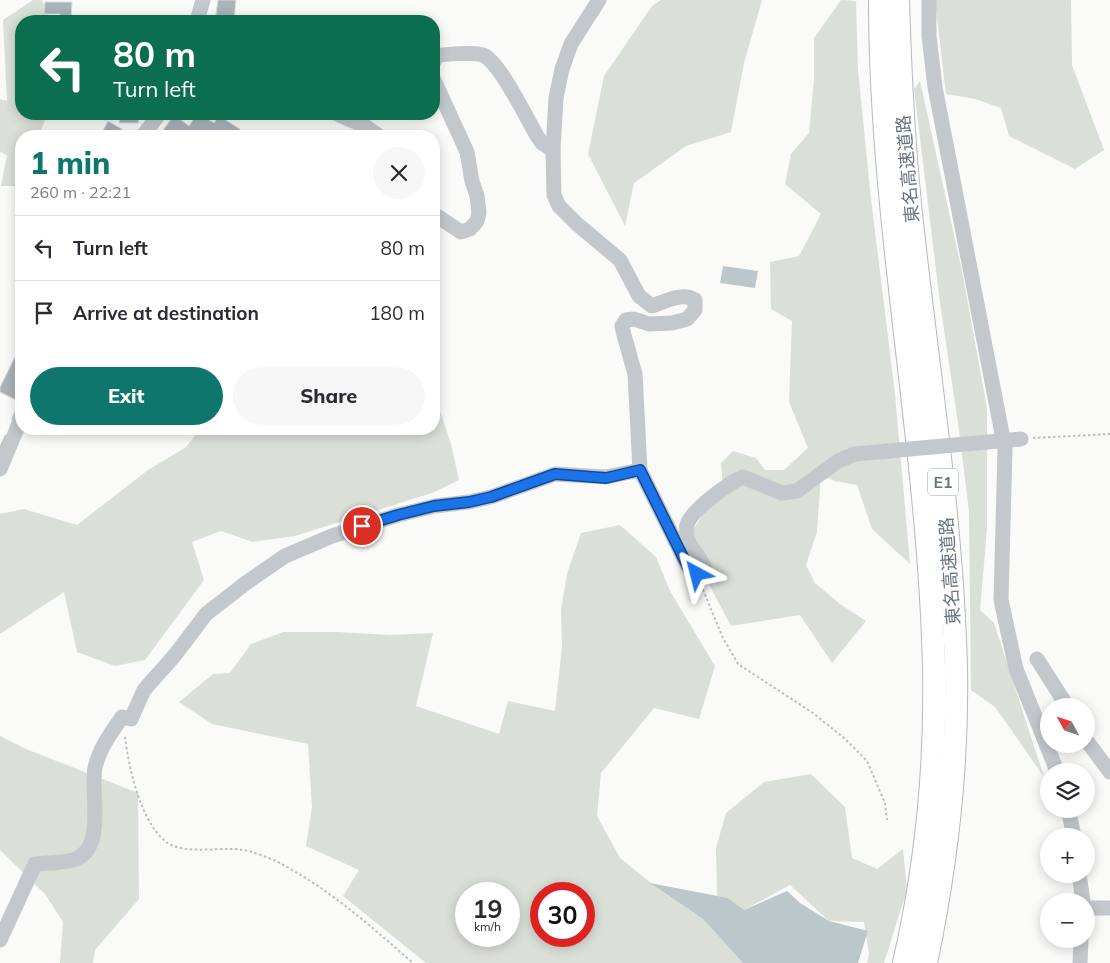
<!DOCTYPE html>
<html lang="en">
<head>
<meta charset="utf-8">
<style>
	body { margin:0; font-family:Mulish,"Noto Sans JP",sans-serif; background:#f7f7f7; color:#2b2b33; height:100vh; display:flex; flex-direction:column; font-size:19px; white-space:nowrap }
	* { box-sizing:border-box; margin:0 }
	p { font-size:16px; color:#7c7c81 }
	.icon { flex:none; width:28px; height:28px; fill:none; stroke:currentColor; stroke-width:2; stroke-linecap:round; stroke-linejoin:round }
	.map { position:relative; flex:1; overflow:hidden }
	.sheet { position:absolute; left:15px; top:130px; width:425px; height:305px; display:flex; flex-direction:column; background:#fff; border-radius:20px; box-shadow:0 2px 12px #0003 }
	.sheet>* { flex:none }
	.banner { position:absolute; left:15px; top:15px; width:425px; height:105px; border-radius:20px; box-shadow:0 2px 12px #0003; background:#0b6e4f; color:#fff; overflow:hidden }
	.needle { width:32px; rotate:310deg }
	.fabs { position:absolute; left:1040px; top:698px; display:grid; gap:10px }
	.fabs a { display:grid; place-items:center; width:55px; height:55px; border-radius:50%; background:#fff; box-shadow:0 2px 12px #0003; font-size:25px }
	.speed { position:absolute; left:455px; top:882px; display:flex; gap:10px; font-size:25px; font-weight:700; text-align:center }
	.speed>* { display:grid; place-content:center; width:65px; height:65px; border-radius:50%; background:#fff; box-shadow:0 2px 12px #0003; line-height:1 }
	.speed small { font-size:12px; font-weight:400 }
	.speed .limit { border:8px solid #d22; background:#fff; color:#111 }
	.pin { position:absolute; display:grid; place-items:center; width:42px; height:42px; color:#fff; margin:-21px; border:2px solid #fff; border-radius:50%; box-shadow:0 1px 5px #0007 }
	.me { position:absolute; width:55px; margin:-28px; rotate:322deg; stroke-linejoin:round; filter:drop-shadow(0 0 4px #0008) }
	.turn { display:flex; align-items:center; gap:18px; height:105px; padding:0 15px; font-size:22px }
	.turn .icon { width:65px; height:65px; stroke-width:2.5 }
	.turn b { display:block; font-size:35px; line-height:42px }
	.round { display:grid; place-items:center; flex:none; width:52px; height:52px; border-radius:26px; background:#f7f7f7 }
	.summary { display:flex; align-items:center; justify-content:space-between; height:85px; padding:0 15px }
	h1 { font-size:30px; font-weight:800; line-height:38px; color:#0f766e }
	.action { display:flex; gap:10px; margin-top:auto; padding:10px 15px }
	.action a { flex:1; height:58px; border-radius:30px; background:#0f766e; color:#fff; font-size:20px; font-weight:800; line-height:58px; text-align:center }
	.action a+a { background:#f7f7f7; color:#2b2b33 }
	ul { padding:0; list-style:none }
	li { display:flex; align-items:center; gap:15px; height:65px; padding:0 15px; border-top:1px solid #e1e1e2 }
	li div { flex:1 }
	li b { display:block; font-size:19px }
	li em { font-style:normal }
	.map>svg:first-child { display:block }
</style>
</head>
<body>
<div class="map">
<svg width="1110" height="963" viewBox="0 0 1110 963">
	<rect width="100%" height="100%" fill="#fafaf8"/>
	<g fill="#dadfd7" fill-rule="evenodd">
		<polygon points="33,0 42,0 50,21 21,21 21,114 47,114 39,136 21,136 21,174 15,186 1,186 7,155 0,152 0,99 7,101 3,20"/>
		<polygon points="661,0 762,0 744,63 731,132 686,146 634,183 625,226 588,154 604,76 652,6"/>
		<polygon points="841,0 856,1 858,69 871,199 895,394 910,564 872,529 857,485 834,481 821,474 817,532 806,565 815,583 840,604 866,621 832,663 800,615 731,626 705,577 693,530 707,508 723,487 721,463 733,451 756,458 765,470 784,470 808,448 789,402 792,321 771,309 770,262 799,256 821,214 785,184 791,154 809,133 814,79 814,38"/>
		<polygon points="935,0 1071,0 1072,65 1104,150 1075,169 1009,136 1001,108 975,99 946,94"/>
		<polygon points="920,81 962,271 987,408 987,529 980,610 994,623 1044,777 995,707 971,690 969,512 959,430 940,303 914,89"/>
		<polygon points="434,393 451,444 459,480 432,493 295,536 253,542 221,531 192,542 204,580 145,660 115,666 77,652 64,592 0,634 0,514 24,509 77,525 148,470 186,447 200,429 434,429"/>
		<path d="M620,525L656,557L670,591L715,666L699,719L654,708L601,773L597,816L620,858L657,888L703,919L743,963H426L343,896L359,870L306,846L312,807L308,744L212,724L179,702L213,674L230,673L251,644L283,632H337L390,635L433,633L416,706L499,734L508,701L555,711L562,647L561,610L567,574L581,533ZM466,894H509V936H466ZM541,894H584V936H541Z"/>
		<polygon points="0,736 26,749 138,793 139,899 95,950 93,963 60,963 63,922 45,894 0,850"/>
		<polygon points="811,774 845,807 852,858 877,869 903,849 907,890 884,963 867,963 869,954 864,922 829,921 790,885 744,910 728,898 717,896 716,848 726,813 764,782"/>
	</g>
	<g fill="#bbc7cb">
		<polygon points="723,266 758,271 755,288 720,283"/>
		<polygon points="650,883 728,898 744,910 787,891 800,903 829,921 868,931 858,963 743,963 703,919"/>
	</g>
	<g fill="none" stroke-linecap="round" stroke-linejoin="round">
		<g stroke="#bbc7cb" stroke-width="3">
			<polyline points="13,419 21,400"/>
			<polyline points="0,449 6,436"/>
		</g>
	</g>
	<g fill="#aab3b9" stroke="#dcdcda">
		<polygon points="218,0 236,0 234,21 215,21"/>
		<polygon points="45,2 72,2 71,21 60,21 60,14 44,14"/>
		<polygon points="120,114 140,114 138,123 119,123"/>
		<polygon points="197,114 200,114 214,123 219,116 240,129 237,136 159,136 174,115 189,126"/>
		<polygon points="108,121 122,129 118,136 100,136"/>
		<polygon points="15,357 21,360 21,390 16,400 0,392 0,387"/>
	</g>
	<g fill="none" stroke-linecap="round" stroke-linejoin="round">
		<defs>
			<g id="highway">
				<path d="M880,0C880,224 929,445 934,669C936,767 926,867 904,963"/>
				<path d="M898,0C900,68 903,136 910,204C926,359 952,512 956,668C958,767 946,867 926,963"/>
			</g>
		</defs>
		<use href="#highway" stroke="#b4b9bd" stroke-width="24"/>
		<g stroke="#bbbfc2" stroke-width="2" stroke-dasharray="2.5 2.5" stroke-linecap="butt">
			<polyline points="1033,438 1110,434"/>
			<polyline points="701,585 723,638 738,664 813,713 844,738 867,761 885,803 887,820"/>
			<path d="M125,737C129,768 140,820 165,841C182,856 222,846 244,850C254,852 266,857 276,861C284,865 292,870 299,874C341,899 376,931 413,963"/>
		</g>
		<g stroke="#c3c8cc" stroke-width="15">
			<path d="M599,0L571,44L562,69L556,98L553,150L554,195L559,206L577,224L620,260L639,296L652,306C666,301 682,292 695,300V310L687,319L672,323L649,324L634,319L626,320L622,326L624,335L635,374L640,470L688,567L692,572L697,574L704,568C701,556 689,548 687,537C687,534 686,528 687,525C691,510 729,483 743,477L782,493L797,491L838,461L855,454L888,451"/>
			<polyline points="929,0 929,36 935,87 1005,449 1001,600 1016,669 1057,771"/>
			<polyline points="197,21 203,0"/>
			<path d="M434,62L436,56C444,54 476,52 483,55C500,62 527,119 537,136L542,143L553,150"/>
			<polyline points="434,80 467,152 472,181 477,196 479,213 477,221 470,229 461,232 434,214"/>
			<polyline points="337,114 365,126 379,136"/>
			<polyline points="143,136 159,114"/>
			<polyline points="0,469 21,419"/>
			<polyline points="1037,659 1067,706"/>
			<polyline points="1086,740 1110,772"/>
			<polyline points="1068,809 1074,836"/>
			<polyline points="1079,874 1083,901"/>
			<polyline points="1086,908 1110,908"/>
			<path d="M0,940L35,864C47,863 62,863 73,860C107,850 90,793 95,768C99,749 111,733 122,717L131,719L144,690L175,655L206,614L246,583L285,556L332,536L398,515L435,506L469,502L491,497L555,474L606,477L640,470"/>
			<polyline points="1080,963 1081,939"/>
		</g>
		<use href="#highway" stroke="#fff" stroke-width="22"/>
		<polyline stroke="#c3c8cc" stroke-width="15" points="888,451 1021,439"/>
	</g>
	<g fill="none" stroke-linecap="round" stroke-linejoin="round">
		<defs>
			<polyline id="route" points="362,526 398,515 434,506 469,502 491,497 555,474 606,478 640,470 688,567 692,572 697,574"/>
		</defs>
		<use href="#route" stroke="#114b97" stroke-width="12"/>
		<use href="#route" stroke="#1a73e8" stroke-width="9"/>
	</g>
	<g text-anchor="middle" stroke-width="5" stroke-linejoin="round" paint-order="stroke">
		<rect fill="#fff" stroke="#939fa8" stroke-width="1" x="928" y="468.5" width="30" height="27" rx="4"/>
		<g font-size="16" font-weight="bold" fill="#657683">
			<text x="943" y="488">E1</text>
		</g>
		<g font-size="18" fill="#657683" stroke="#fff">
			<text transform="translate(908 169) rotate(-95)" y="6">東名高速道路</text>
			<text transform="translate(950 571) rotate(-94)" y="6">東名高速道路</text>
		</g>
	</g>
</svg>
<div class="fabs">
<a><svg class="needle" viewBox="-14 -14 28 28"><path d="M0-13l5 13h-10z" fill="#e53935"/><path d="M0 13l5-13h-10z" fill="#7c7c81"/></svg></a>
<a><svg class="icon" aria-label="layers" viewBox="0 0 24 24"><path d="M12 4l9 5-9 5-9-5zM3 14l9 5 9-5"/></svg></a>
<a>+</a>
<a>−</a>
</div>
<div class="speed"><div>19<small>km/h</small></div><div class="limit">30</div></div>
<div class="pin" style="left:362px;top:526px;background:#d93025"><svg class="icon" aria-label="arrive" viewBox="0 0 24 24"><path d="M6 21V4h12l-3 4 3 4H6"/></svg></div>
<svg class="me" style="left:697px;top:574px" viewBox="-20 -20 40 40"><path d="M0-17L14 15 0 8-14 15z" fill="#1a73e8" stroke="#fff" stroke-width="4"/></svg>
<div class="banner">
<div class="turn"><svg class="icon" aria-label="left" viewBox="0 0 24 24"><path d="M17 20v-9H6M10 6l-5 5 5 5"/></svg><div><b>80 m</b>Turn left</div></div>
</div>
<section class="sheet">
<div class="summary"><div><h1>1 min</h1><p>260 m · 22:21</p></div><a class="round"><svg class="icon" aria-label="close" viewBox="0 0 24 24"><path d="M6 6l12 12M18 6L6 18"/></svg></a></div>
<ul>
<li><svg class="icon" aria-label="left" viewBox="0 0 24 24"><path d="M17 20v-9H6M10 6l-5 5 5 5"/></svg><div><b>Turn left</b></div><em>80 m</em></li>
<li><svg class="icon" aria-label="arrive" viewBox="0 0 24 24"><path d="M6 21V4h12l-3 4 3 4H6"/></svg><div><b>Arrive at destination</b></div><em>180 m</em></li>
</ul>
<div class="action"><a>Exit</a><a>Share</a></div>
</section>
</div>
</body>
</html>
